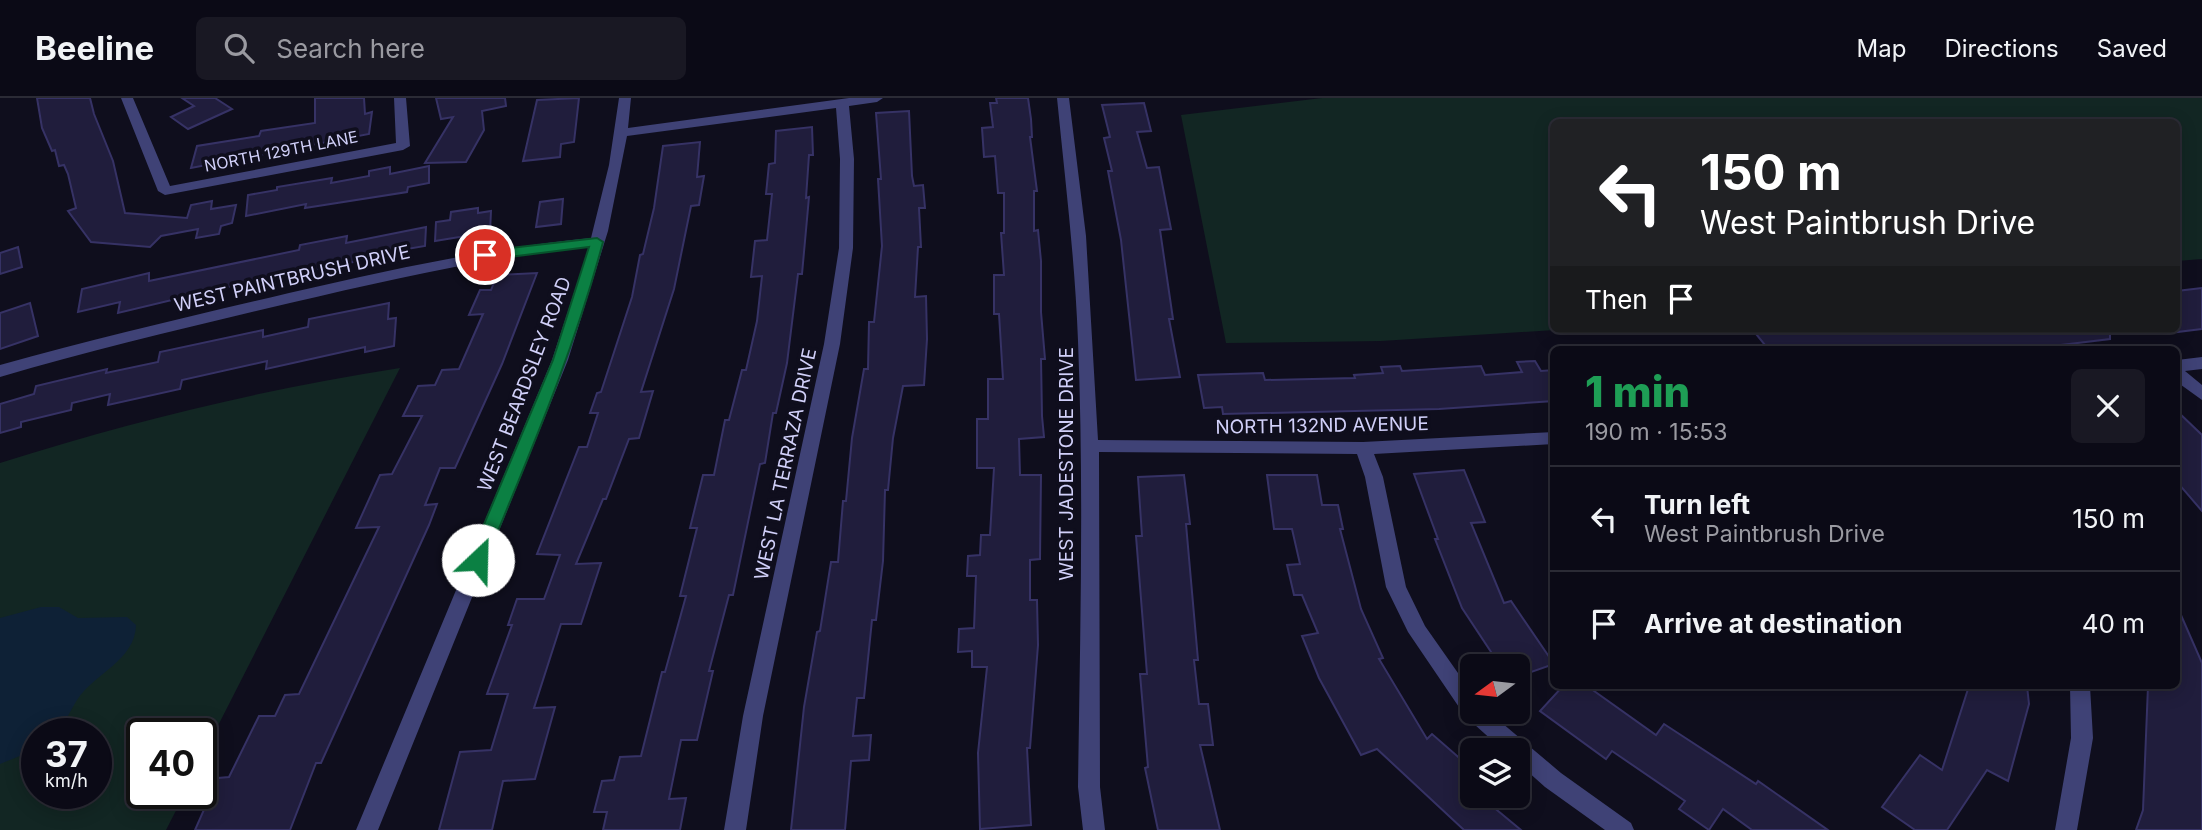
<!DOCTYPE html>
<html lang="en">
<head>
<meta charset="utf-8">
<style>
	body { margin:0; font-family:Inter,sans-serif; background:#191823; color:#f1f3f6; height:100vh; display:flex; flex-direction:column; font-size:26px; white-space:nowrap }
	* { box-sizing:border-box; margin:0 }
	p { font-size:23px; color:#9a9aa1 }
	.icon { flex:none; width:38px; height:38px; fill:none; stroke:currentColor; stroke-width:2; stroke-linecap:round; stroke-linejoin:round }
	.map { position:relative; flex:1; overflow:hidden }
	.side { position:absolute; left:1550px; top:248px; width:630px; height:343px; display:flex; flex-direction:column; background:#0b0a16; border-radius:10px; box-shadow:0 4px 18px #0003,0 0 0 2px #2b2b35 }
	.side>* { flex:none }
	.guide { position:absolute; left:1550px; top:21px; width:630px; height:214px; border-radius:10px; box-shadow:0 4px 18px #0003,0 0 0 2px #2b2b35; background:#202124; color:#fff; overflow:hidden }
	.needle { width:46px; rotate:255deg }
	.controls { position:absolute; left:1460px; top:556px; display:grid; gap:14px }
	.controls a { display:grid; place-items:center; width:70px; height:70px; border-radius:10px; background:#0b0a16; box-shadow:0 4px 18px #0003,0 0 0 2px #2b2b35; font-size:35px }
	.speed { position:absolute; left:21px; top:620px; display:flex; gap:14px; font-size:35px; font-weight:700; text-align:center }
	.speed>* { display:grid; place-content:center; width:91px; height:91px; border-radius:50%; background:#0b0a16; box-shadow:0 4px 18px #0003,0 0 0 2px #2b2b35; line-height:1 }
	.speed small { font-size:18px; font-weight:400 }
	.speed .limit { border:4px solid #111; border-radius:10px; background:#fff; color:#111 }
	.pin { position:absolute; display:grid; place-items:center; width:60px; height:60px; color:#fff; margin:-30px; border:4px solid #fff; border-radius:50%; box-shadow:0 2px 7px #0007 }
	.me { position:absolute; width:77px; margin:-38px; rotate:24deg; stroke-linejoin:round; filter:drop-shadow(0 0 5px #0008) }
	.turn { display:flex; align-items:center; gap:24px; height:147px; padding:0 35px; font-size:32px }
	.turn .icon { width:91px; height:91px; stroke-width:2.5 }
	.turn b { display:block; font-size:49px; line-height:60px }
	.then { display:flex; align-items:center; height:66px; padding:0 35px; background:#0003; gap:14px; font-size:26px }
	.round { display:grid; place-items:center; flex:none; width:74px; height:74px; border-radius:10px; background:#191823 }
	.overview { display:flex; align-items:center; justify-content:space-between; height:119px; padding:0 35px }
	h1 { font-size:42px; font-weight:800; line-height:52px; color:#1e9e55 }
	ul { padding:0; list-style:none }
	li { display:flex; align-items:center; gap:21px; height:105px; padding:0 35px; border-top:2px solid #2b2b35 }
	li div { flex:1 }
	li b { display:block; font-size:26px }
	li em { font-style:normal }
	header { display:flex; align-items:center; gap:42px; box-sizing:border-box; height:98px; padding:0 35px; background:#0b0a16; border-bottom:2px solid #2b2b35 }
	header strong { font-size:33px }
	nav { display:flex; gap:38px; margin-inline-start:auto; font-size:24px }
	.search { width:490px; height:63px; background:#191823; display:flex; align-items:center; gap:18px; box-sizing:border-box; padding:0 24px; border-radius:10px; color:#9a9aa1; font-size:26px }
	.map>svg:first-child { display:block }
</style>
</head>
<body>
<header>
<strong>Beeline</strong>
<div class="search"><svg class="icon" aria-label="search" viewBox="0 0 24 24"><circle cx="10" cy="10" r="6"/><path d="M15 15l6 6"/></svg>Search here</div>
<nav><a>Map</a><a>Directions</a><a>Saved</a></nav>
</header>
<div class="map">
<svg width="2202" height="732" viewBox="0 0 2202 732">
	<rect width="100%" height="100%" fill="#0f0e1d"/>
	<g fill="#122623" fill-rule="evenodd">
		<polygon points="1322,0 2202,0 2202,161 2177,163 2177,24 1554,24 1554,231 1571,231 1381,243 1226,245 1181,17"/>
		<path d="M400,270L201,661V635H142V695H185L166,732H0V365C131,323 265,291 400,270ZM37,635H96V695H37Z"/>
	</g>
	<path fill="#0e2136" d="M41,509H59L78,520L127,519L136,527C135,563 94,575 77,602C70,613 65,625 57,635H37V651L0,666V520Z"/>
	<g fill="#201d3c" stroke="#363265" stroke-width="2">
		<polygon points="37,0 90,0 94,16 113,63 125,115 187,120 191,107 212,103 211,111 236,107 232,125 221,128 219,136 196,140 198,131 161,138 150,149 91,144 68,113 76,110 68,76 64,67 59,68 55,52 52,53 42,30"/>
		<polygon points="182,0 215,0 232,11 188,31 171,19 194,8"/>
		<polygon points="315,0 364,0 365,16 372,14 369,36 191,70 197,48 259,38 261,33 315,25"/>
		<polygon points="436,0 505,0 506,8 482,13 484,32 466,64 425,65 453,19 441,21"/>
		<polygon points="579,0 574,44 561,46 560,59 523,63 537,2"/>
		<polygon points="996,0 1028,0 1031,21 1032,39 1030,39 1037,93 1034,93 1034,133 1038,132 1041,163 1041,214 1045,261 1041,261 1042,318 1044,339 1019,341 1020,377 1041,377 1040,461 1030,462 1030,502 1037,502 1038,547 1030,650 1027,650 1031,727 980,731 978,655 987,569 972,569 972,553 958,554 959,531 974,530 976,478 967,478 968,458 980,457 981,437 990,437 994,370 977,370 977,321 988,321 988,281 1003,281 999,216 994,216 994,177 1004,177 1001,135 1004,135 1004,95 998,95 995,58 984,59 982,30 993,29 990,5 997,5"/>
		<polygon points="1144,5 1151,33 1137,34 1147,70 1159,69 1171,131 1160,132 1173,221 1169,221 1180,279 1136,282 1121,142 1108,73 1112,73 1104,40 1110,39 1102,7"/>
		<polygon points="909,13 912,78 914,88 923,87 925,110 919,110 921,149 918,149 915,199 926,198 927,241 924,287 903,288 893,340 888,392 885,392 883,463 876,522 872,522 864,600 857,600 853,638 871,637 869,662 851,663 845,732 791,732 804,609 817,534 820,533 831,464 838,464 843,403 846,403 852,340 864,271 868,271 869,224 874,224 882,148 878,81 881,81 876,15"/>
		<polygon points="812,29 813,57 809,57 806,100 809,99 802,176 798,176 787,265 776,315 773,315 765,365 760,366 733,497 729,497 709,573 713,573 697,642 681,642 669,701 686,700 680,732 603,732 607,714 594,714 602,683 614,682 620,659 641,658 662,574 665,574 686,498 680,498 697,430 690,430 703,377 714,377 725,322 729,322 742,272 746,272 757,223 762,178 751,179 755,143 767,142 772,96 766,96 769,66 775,65 776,33"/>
		<polygon points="700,44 697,79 704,78 699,107 691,108 674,191 641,294 653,293 639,340 629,341 606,401 603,401 576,466 601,465 581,526 561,526 534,610 555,609 535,681 503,683 492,732 439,732 460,654 491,652 508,596 487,596 512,527 508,527 517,501 544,501 560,457 537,456 579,349 587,349 598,315 590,315 597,295 601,294 632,199 640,157 643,156 654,110 663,48"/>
		<polygon points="429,68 429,85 408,89 407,94 305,110 306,106 246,118 248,97 277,92 277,89 332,80 331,85 369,78 369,73 390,69 390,76"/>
		<polygon points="563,101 561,126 536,129 540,104"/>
		<polygon points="478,110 478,115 491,113 490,134 435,143 436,124 450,122 451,114"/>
		<polygon points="426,129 425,148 360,159 359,163 222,190 118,215 120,204 78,214 82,191 149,175 149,183 299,152 300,147 347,138 346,145"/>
		<polygon points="18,149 22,169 0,176 0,155"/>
		<polygon points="537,175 502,266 455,370 440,370 425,407 437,406 429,427 321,665 316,665 290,732 195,732 218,680 229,679 259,618 275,618 285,597 299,596 379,429 356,430 380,377 392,376 422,318 403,318 418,288 435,287 442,272 459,271 483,216 469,217 480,192 491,192 497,177"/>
		<polygon points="2202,190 2202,231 2177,234 2177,193"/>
		<polygon points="30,205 38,238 0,251 0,215"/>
		<polygon points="389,205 388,221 396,220 394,248 365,254 365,249 266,271 267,263 182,282 180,291 108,307 110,296 72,305 71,312 21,324 21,329 0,335 0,306 34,296 36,288 107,271 106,275 158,264 160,254 263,232 263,239 308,229 309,221"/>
		<polygon points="1790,231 1792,235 1819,231 2110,231 2110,241 2020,252 1769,252 1756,236"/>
		<polygon points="1535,263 1541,273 1554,272 1554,303 1439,311 1223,316 1222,309 1204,310 1198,277 1263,275 1265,282 1355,280 1354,277 1383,275 1381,269 1400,268 1402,273 1481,268 1485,277 1522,274 1517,264"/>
		<polygon points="2177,313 2202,337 2202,413 2177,384"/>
		<polygon points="1464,372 1485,424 1471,425 1504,505 1511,503 1554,566 1517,579 1517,569 1501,569 1462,510 1435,441 1438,441 1414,376"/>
		<polygon points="1184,377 1190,426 1186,426 1198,562 1194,562 1199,606 1208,606 1213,647 1200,647 1220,732 1158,732 1145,670 1148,669 1140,576 1147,576 1136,438 1142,438 1138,379"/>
		<polygon points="1267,377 1317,377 1322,407 1338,407 1343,431 1340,431 1361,511 1383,560 1379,561 1427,641 1432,636 1472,671 1472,698 1480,698 1521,732 1464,732 1377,651 1361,657 1319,580 1302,538 1318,535 1302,497 1294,497 1287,467 1300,466 1292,431 1274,431"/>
		<polygon points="2177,508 2202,565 2202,732 2136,732 2143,712 2148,588 2177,588"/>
		<polygon points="1563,588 1587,588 1656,637 1664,626 1756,686 1758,683 1828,732 1752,732 1723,711 1709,732 1679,711 1685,703 1612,653 1606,661 1540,613"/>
		<polygon points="1969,588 2027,588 2029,606 2008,683 1987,672 1947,732 1915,732 1882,709 1920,657 1942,672"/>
	</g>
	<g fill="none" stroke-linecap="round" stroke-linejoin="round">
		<g fill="#3f4276" fill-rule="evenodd">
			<polygon points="121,0 133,0 170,88 396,45 394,0 406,0 410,48 403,52 165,97 158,93"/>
			<path d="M619,0H631L628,30L849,0H883L877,4L849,8L854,61L853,150L840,246L763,618L746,732H724L743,618L824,246L839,150L840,61L836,10L627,38L608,133L568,262L378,732H356L552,262L589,149C487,159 389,182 290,205C193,228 96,251 0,279V267C96,240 192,218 289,195C389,172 489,150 591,140L609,67Z"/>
			<path d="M1057,0H1069L1086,138L1098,342L1363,344L1554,334V346L1374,356L1383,379L1406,489L1425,528L1472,595V614H1489L1561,675L1631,725L1634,732H1605L1545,689L1517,664V653H1504L1465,618L1408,534L1386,489L1365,379L1357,356L1099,354L1100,689L1105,732H1083L1078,689C1080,540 1084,392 1078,243C1075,162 1065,81 1057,0Z"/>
			<polygon points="2202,259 2202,271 2185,273 2202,287 2202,302 2177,284 2177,262"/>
			<polygon points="2070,588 2090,588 2093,640 2077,732 2055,732 2071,640"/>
		</g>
	</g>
	<path fill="#0b8043" stroke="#07532c" stroke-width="2" d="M597,140L603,144C574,254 529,357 486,462L484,467H472L469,462L553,262L589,149L485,162L478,157L485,153Z"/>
	<g text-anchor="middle" stroke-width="7" stroke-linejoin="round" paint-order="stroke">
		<g font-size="16" fill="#d1d0f9" stroke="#0f0e1d">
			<text transform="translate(281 53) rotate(-11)" y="6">NORTH 129TH LANE</text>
		</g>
		<g font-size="19" fill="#d1d0f9" stroke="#0f0e1d">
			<text transform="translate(292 180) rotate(-13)" y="7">WEST PAINTBRUSH DRIVE</text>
			<text transform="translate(524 286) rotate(-69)" y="7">WEST BEARDSLEY ROAD</text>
			<text transform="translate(1322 327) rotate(-1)" y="7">NORTH 132ND AVENUE</text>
			<text transform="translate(785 366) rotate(-78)" y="7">WEST LA TERRAZA DRIVE</text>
			<text transform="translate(1066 366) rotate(-90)" y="7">WEST JADESTONE DRIVE</text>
		</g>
	</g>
</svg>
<div class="controls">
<a><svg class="needle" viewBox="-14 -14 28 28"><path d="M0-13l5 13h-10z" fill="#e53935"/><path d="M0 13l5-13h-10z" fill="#9a9aa1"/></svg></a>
<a><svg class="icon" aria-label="layers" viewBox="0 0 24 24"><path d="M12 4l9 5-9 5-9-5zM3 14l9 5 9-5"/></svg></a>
</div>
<div class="speed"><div>37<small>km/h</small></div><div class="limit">40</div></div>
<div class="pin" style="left:485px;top:157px;background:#d93025"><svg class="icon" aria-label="arrive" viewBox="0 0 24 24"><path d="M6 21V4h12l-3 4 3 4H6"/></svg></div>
<svg class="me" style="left:478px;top:462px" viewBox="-20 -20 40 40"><circle r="19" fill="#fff"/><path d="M0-13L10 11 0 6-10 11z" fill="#0b8043"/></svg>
<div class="guide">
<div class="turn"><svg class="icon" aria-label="left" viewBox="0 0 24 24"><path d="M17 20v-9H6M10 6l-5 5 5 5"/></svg><div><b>150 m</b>West Paintbrush Drive</div></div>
<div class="then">Then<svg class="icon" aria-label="arrive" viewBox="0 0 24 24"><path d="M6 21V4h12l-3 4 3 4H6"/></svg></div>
</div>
<section class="side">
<div class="overview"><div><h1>1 min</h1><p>190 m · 15:53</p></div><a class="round"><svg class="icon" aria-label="close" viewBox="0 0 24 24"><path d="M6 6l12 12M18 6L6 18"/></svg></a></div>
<ul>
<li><svg class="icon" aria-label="left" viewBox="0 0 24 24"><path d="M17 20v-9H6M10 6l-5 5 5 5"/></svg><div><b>Turn left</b><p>West Paintbrush Drive</p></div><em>150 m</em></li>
<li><svg class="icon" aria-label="arrive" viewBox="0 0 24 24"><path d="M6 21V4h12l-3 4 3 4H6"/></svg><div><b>Arrive at destination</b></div><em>40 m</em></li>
</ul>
</section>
</div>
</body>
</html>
